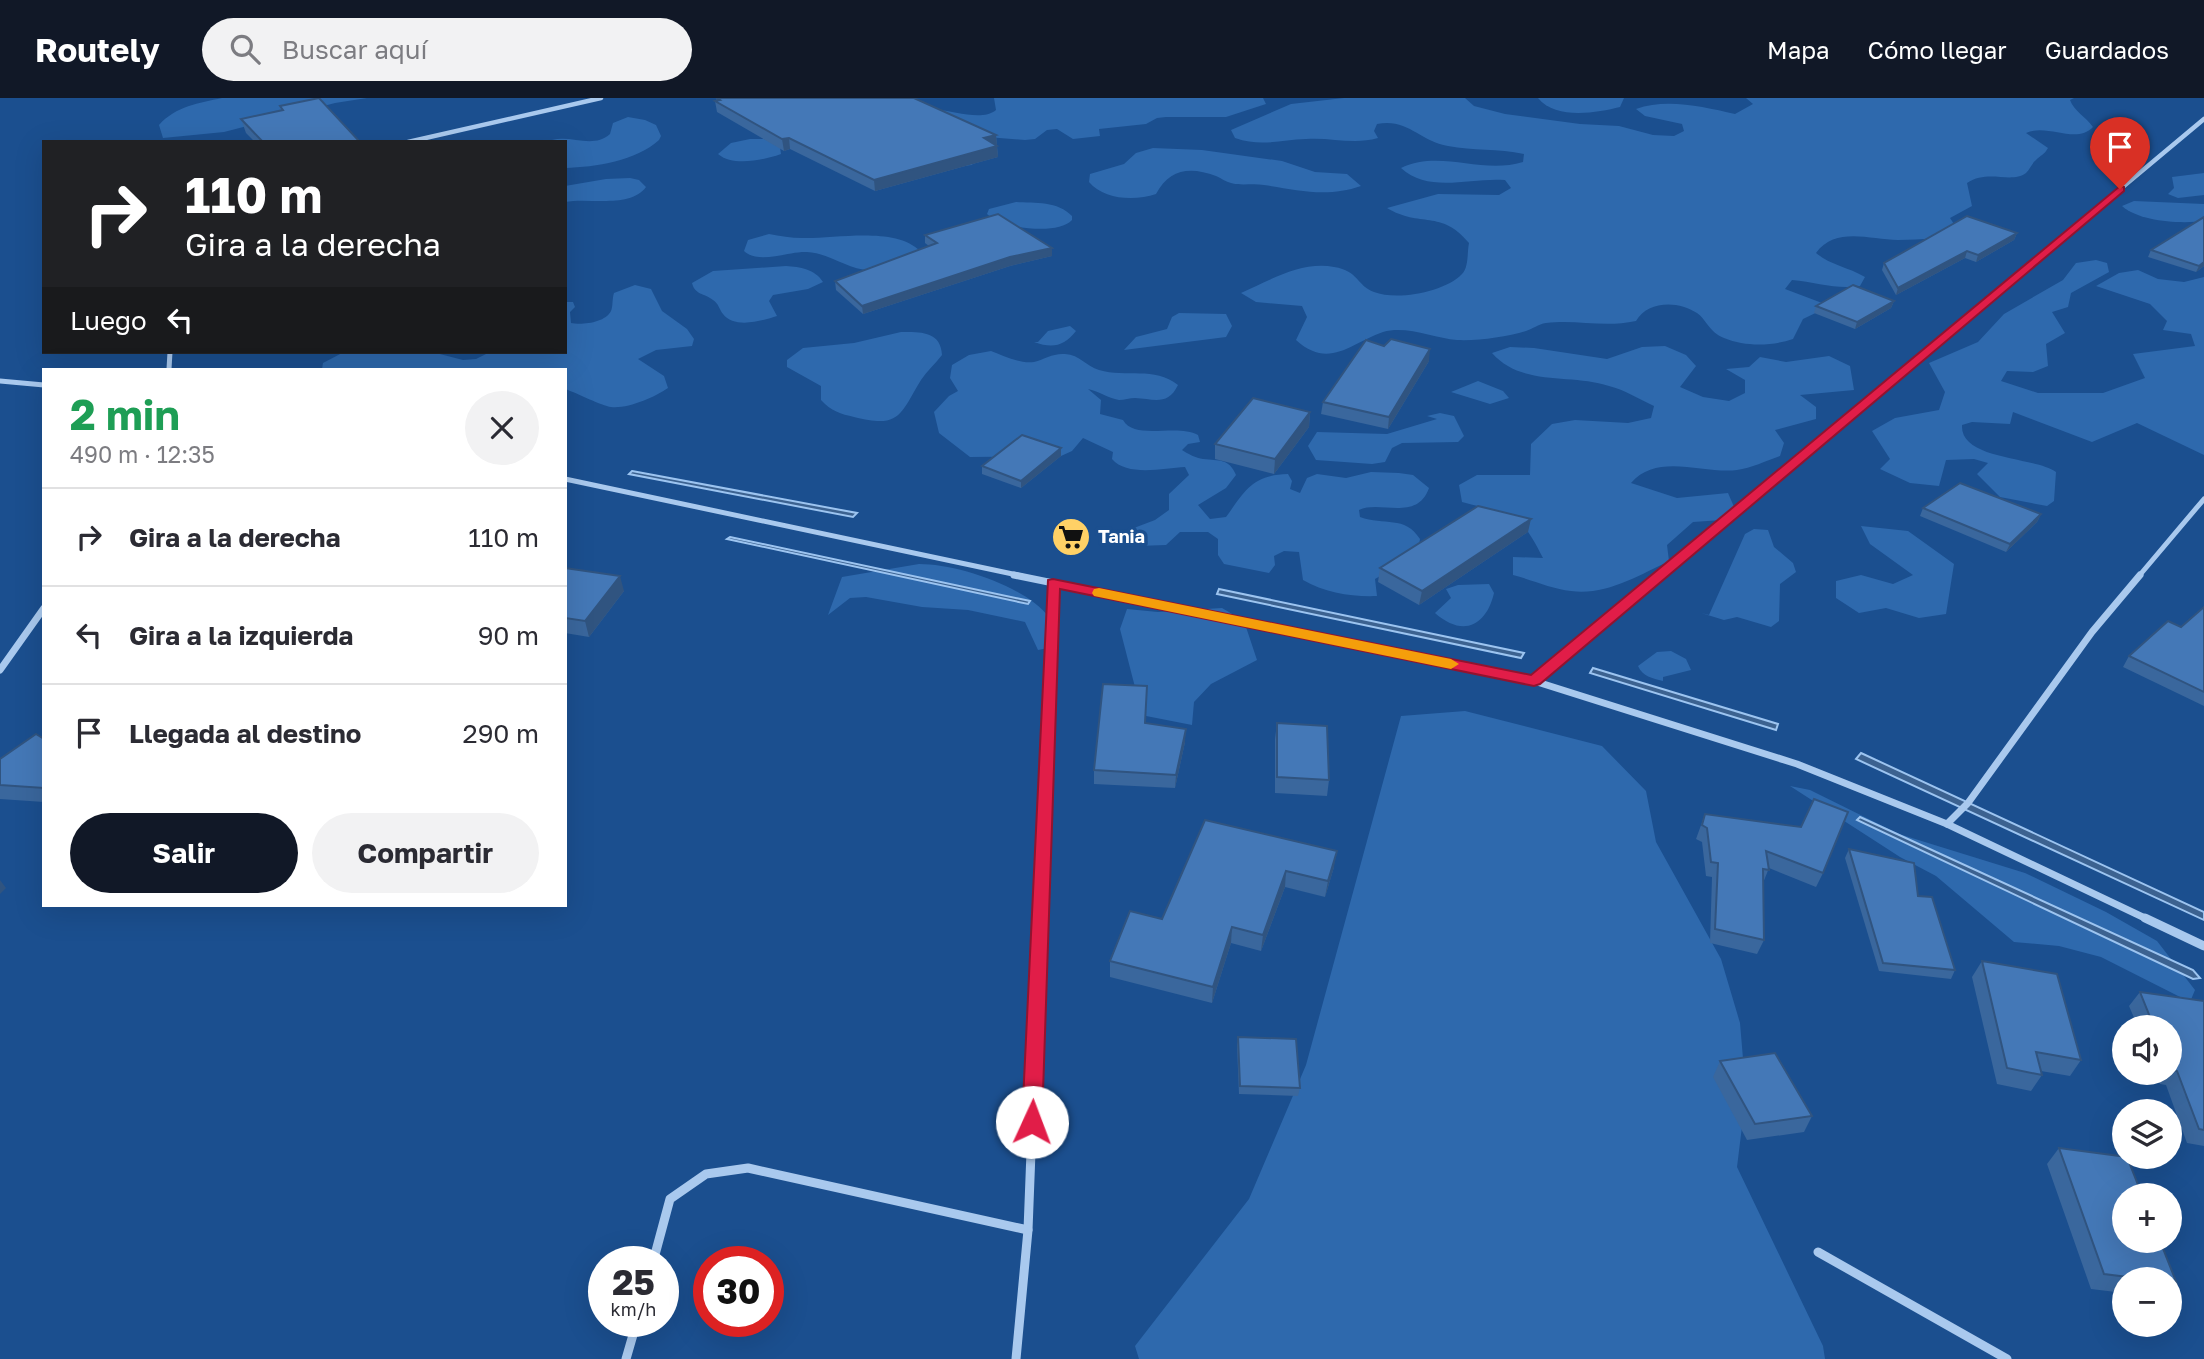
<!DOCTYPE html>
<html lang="es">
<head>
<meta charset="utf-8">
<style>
	body { margin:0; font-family:"Golos Text",sans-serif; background:#f2f2f3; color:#2b2b33; height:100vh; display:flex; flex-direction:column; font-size:26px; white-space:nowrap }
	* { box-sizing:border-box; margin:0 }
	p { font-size:23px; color:#7c7c81 }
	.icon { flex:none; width:38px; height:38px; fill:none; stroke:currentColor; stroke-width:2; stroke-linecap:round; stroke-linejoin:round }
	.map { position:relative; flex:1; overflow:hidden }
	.details { position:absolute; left:42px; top:270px; width:525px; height:539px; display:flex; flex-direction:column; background:#fff; border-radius:0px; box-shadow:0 7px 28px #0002 }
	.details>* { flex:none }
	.banner { position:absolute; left:42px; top:42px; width:525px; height:214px; border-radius:0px; box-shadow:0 7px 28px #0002; background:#202124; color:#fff; overflow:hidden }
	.fabs { position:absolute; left:2112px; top:917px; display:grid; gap:14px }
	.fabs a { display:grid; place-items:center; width:70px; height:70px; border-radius:50%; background:#fff; box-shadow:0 7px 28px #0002; font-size:35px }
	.speed { position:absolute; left:588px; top:1148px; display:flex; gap:14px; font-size:35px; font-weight:700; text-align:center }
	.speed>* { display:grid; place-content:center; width:91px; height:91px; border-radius:50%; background:#fff; box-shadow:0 7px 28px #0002; line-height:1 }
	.speed small { font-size:18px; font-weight:400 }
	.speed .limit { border:10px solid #d22; background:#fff; color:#111 }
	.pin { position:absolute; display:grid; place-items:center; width:60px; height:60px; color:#fff; margin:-72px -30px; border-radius:50% 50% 50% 0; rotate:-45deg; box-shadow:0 0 7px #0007 }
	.pin .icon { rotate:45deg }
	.me { position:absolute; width:77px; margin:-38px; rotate:2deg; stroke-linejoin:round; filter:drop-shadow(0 0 5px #0008) }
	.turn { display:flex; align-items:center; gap:24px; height:147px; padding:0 28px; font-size:32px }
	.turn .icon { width:91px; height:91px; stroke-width:2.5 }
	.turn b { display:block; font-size:49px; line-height:60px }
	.then { display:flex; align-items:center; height:66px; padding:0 28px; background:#0003; gap:14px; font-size:26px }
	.round { display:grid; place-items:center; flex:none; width:74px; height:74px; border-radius:37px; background:#f2f2f3 }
	.head { display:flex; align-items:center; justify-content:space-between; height:119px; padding:0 28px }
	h1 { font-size:42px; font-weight:700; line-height:52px; color:#1e9e55 }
	.button { display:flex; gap:14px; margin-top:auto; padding:14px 28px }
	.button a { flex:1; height:80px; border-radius:42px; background:#111827; color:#fff; font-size:28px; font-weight:700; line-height:80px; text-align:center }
	.button a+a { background:#f2f2f3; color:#2b2b33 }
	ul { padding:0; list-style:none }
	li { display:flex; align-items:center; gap:21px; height:98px; padding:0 28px; border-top:2px solid #e1e1e2 }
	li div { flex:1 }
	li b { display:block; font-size:26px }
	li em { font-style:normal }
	header { display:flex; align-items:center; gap:42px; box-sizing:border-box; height:98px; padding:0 35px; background:#111827; color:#fff }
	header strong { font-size:33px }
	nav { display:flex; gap:38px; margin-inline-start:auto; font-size:24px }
	.search { width:490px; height:63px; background:#f2f2f3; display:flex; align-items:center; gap:18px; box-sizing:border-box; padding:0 24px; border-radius:38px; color:#7c7c81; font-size:26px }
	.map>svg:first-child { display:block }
</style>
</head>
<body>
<header>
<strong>Routely</strong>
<div class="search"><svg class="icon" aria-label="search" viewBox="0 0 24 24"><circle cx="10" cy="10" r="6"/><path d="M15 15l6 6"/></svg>Buscar aquí</div>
<nav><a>Mapa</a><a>Cómo llegar</a><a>Guardados</a></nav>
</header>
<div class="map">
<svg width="2204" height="1261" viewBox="0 0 2204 1261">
	<rect width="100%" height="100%" fill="#1b4f8f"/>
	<g fill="#2e69ad">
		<path d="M222,0H367L335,5L224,34L163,40L159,27C176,8 199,5 222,0Z"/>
		<path d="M994,0H1263L1266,6L1226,19H1166L1157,20L1146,26L1099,31L1100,38L1073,41L1057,31L1047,32L1035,41L1025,42L987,39L972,67L962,68L936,12C954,12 981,24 996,12Z"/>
		<path d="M1344,0H1465L1474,8L1505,16L1580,26L1619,28L1653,37L1674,38L1684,33L1682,26L1645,18L1636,11C1667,0 1703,9 1735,16L1753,6L1746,0H2074L2070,2C2074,13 2086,19 2093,29C2076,47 2048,25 2026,35L2048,50C2044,57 2041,57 2036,62C2032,65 2030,71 2026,75C2011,86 1988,71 1967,85L1972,108L1950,120L1956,129L1942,141C1926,140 1913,142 1898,142C1870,142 1836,128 1816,155C1830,167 1848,169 1865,179L1860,188C1837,192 1816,184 1792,182L1785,191L1830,208L1803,221L1793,241C1772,248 1746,249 1724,240C1709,234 1706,221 1697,215C1678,202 1647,203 1636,223C1603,230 1577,221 1546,225C1538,226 1533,231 1526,233C1506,239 1478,243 1457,242C1434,240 1406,227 1383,234C1351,245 1329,272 1296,242L1307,219L1302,208L1256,204L1241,195C1270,182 1302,163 1334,169C1359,173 1357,188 1374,194C1397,203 1445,194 1462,176C1469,169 1467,154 1469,145C1441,111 1420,130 1387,110L1438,96L1499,97L1511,90L1505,82C1471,79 1429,96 1401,70C1441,51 1481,77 1523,64L1524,56C1498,50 1473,53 1448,48C1419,43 1408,20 1377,26L1374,33L1378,40C1353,47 1331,39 1306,41C1280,42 1261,49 1235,40L1231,32L1291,6Z"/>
		<path d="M1538,0H1624L1620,9C1596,15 1556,22 1538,0Z"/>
		<path d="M628,19L645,22L656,27L661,38L659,42C636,63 596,69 565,70V44L552,42C572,37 593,51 610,36L613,25Z"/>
		<path d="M750,41H764L780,49L781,56C764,62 733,69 718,56L731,45Z"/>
		<path d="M1153,50L1202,52L1282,63L1315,74L1347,76L1361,88C1327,100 1297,92 1264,87C1253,85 1241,88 1231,85C1226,84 1221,80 1216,78C1190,68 1169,71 1156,96C1135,103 1104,102 1089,84L1090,76L1124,66L1136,55Z"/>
		<polygon points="2204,75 2204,97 2178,100 2168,96 2174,90 2172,79"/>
		<path d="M630,80L639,82L646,89C630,111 588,99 565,104V88L606,81Z"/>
		<path d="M2134,103L2204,106V123C2181,126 2140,124 2122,108Z"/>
		<path d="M1016,104C1035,105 1058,103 1072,118V122C1057,138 1002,130 987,116L989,111Z"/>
		<path d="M769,136C780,138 791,140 802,140C835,141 895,128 920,153C905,159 885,171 869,172C849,172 829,155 807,154C788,153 759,167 744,153L748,142Z"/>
		<path d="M2096,162L2107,165L2109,174L2071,195L2068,209L2052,214L2065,235L2046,246L2048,268L2033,274L2007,273L2001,283L2038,295H2103L2145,280L2133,256L2195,248L2191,236L2163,232L2167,223L2150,206L2096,188L2119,175L2138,172L2158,181L2184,184L2204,179V357L2137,325L2092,344L2013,314L2010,326L1972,324L1962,327C1960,362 2033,358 2056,374L2054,403L2047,408L2000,399L1977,376L1988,365L1974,361L1946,362L1939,388L1910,385L1880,371L1890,361L1872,333L1895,320L1939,312L1945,294L1929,265L1978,244L2004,216L2063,182L2076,165Z"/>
		<path d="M786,168C800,169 815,171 823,184L808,191L773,197L769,203L777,218C762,223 734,231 723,216C719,211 719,206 713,202C704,195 695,197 692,185L713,173Z"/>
		<path d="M635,187L651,191L662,213L687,231L694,241L692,248L656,252L638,261L664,278L668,290C655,299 628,311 611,309C602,308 577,295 565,291V271H322L323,265L344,254H432L463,262L476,261L490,254H565V204H573L575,209L570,214L571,225C582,227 605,225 611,213C613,209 612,201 614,195Z"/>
		<polygon points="1179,215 1226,216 1232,228 1226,239 1124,252 1136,239 1167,231 1172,219"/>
		<path d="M1070,228L1076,233C1064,248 1053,251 1034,244H1038L1048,233Z"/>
		<path d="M901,234C920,234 941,233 942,257C935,266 927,273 921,282C900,316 901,331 854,319C841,316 831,313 821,302V288L787,269V262L803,250L854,245Z"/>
		<path d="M1665,248L1686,257L1696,268L1680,289L1703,299L1729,303L1745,295V282L1726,271L1749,269L1760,259L1786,264L1829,258L1850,268L1854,292L1800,297L1816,309V321L1775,332L1784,345L1780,358C1766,363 1751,370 1737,372C1703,376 1657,354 1631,385L1677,400L1728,395L1735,411L1722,422L1693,424L1667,447L1669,463C1640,477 1605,498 1571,493C1552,491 1532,482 1513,477V459L1543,460C1518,411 1513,418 1462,404L1459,387L1477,377H1530L1531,346L1552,326L1575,322L1628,325L1651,320L1654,308C1639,301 1625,292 1609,288C1570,275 1522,289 1492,255L1510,249L1534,250L1607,261L1642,249Z"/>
		<path d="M991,253C1004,258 1020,266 1034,264C1045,261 1053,255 1065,256C1080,257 1086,268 1099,272C1126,280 1154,268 1178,287C1168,308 1154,301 1135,300C1130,300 1124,302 1119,302C1108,300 1098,293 1088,291L1101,302L1100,316L1123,322C1135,343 1177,325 1198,337L1200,344L1188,346L1182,352C1188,356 1196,360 1203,361C1219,363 1229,360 1236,377L1226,390L1198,407L1210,421L1226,419C1245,393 1252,377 1288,376L1292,383L1290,391L1300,395L1307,380L1317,376L1346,380L1371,374L1399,375L1413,377L1429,390C1417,424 1380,402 1359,412L1360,419C1384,428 1405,417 1420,441L1417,457L1375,481L1377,498C1353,499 1325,495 1303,482L1299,454L1284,453L1274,458L1275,467L1269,475L1224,466L1218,457V441L1208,434H1180L1166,447L1137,448L1127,442L1126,433L1155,422L1169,412V396L1189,377L1185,369C1164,370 1127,379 1112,361L1113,354L1083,340L1072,353L1061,358L970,359L939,335L934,314L949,298L958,293L950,280L952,267L969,257Z"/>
		<polygon points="1478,283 1503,293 1509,300 1490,306 1451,294"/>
		<polygon points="1440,315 1454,318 1464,338 1458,344 1402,345 1392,350 1385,364 1372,366 1316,362 1308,348 1317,334 1387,336 1437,321 1427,318"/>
		<polygon points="1861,428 1908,433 1954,466 1946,516 1919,520 1886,510 1859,515 1836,500 1836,483 1861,477 1893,486 1913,477 1870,446"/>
		<polygon points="1754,431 1768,432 1774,449 1793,465 1796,474 1780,486 1779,523 1771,529 1737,519 1724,522 1701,515 1709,517 1745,436"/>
		<path d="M919,466C957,466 1025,488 1049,519C1054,524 1055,533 1057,539L1053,549L1038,552L1025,524L968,512L922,509L866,499L850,500L828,517L842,479Z"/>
		<path d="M1489,486L1494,495C1486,529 1462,539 1435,515L1451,500L1446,491L1458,487Z"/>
		<polygon points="1222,510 1244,523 1257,562 1211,586 1194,604 1192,627 1136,616 1136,593 1120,531 1127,511 1158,514"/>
		<path d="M1671,553L1686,561L1691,572L1663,579V583C1652,580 1643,579 1638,568L1657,554Z"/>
		<polygon points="1465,613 1602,648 1646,693 1656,744 1721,861 1740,925 1746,996 1737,1069 1823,1248 1825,1261 1139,1261 1135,1248 1249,1101 1306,967 1401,618"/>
		<polygon points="1790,688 1810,692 1899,736 2025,775 2106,814 2157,843 2195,892 2190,904 2101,859 2059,848 2014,844 1936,778 1900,759"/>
	</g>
	<g fill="#3c6290" stroke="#9cc4f0" stroke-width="2">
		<polygon points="632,373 857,415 853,419 629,376"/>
		<polygon points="730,439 1030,503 1028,506 727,441"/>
		<polygon points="1219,491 1524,555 1521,560 1217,496"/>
		<polygon points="1593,570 1778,626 1776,632 1590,575"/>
		<polygon points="1861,655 2204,814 2204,822 1856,661"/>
		<polygon points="1860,719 2193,872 2200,880 2193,881 1857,722"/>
	</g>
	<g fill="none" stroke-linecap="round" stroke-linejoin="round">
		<g stroke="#a9c9ee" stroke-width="4.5">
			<polyline points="408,44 601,0"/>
			<polyline points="1978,210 2204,21"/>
		</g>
		<g stroke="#a9c9ee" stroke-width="5">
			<polyline points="169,271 170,254"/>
			<polyline points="0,283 44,287"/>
			<polyline points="565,381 1022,478"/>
			<polyline points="1659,478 1980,208"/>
			<polyline points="2139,478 2204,401"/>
		</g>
		<g stroke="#a9c9ee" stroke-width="7">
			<polyline points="1014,477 1534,583 1797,666 1947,726 2149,822"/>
			<polyline points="0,572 44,510"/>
			<polyline points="1534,583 1661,477"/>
			<polyline points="1947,726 1968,705 2092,534 2140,477"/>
			<polyline points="1040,822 1053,485"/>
		</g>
		<g stroke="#a9c9ee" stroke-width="9">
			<polyline points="2145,820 2204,848"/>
			<polyline points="1818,1154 2007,1261"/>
			<polyline points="653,1164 670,1101 706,1076 748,1070 1028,1132"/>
			<polyline points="626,1261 637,1223"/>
			<polyline points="1016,1261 1028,1132 1040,820"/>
		</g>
	</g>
	<g fill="#3a679d">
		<polygon points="716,0 996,37 998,59 875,93 790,51 784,53 717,14 715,3 717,3"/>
		<polygon points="280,8 360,44 255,44 246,35 241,21 281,12"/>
		<polygon points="2204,119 2204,168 2196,174 2148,159 2151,152"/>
		<polygon points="2017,135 2014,142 1976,164 1965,160 1896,197 1882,172 1884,165"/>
		<polygon points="925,137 1052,150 1052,158 1010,168 863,216 836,192 835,183 929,148 925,145"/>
		<polygon points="1894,203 1891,210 1855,231 1814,215 1816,208"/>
		<polygon points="1429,263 1388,331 1321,316 1323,304"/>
		<polygon points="1310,314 1309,329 1274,376 1215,361 1215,346"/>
		<polygon points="1061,358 1021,390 982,376 982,368"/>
		<polygon points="1923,410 2041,416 2037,424 2006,454 1920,418"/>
		<polygon points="1528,434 1419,507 1378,484 1380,470"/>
		<polygon points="565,470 624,493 589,539 565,535"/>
		<polygon points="2204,509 2204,608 2123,569 2129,558 2181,529"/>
		<polygon points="1145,625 1185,644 1175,690 1094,686 1094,672"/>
		<polygon points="1277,625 1329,682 1327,698 1275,695 1275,641"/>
		<polygon points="44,641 44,704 0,701 0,661"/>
		<polygon points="1705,716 1823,775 1816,789 1769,770 1763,785 1764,842 1757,856 1710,845 1712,779 1706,778 1702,744 1696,741"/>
		<polygon points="1205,722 1334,769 1325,799 1285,789 1261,853 1231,845 1212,905 1110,879 1110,863 1162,821"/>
		<polygon points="1849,751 1918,798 1955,872 1951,881 1879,873 1845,760"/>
		<polygon points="1982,863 2081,962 2070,978 2041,973 2042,977 2031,993 1997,986 1972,879"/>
		<polygon points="2140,894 2204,903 2204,1048 2187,1045 2166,987 2160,986 2156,975 2170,975 2170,929 2138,929 2129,908"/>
		<polygon points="1238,939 1300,990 1298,998 1239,996 1237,947"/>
		<polygon points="1720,963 1812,1018 1804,1034 1747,1042 1713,979"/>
		<polygon points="2059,1050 2177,1186 2170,1193 2170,1181 2124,1181 2124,1195 2091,1191 2047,1066"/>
	</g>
	<g fill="#305480">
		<polygon points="996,37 998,59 875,93 874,82 984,40"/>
		<polygon points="789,40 790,51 784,53 782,41"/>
		<polygon points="2017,135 2014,142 1976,164 1978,157"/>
		<polygon points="1052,150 1052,158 1010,168 863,216 862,208 1010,159"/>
		<polygon points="1967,153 1965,160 1896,197 1898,190"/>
		<polygon points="2204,164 2204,168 2196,174 2199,168"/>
		<polygon points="1894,203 1891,210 1855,231 1857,224"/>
		<polygon points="1430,251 1429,263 1388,331 1389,319"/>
		<polygon points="1310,314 1309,329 1274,376 1275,361"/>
		<polygon points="1061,350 1061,358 1021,390 1021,383"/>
		<polygon points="2041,416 2037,424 2006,454 2010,446"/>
		<polygon points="1531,421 1528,434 1419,507 1422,493"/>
		<polygon points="620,478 624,493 589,539 585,523"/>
		<polygon points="1186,631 1185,644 1175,690 1176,677"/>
		<polygon points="1337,753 1334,769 1325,799 1328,783"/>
		<polygon points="1286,773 1285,789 1261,853 1263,837"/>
		<polygon points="0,782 6,790 0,796"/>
		<polygon points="1232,829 1231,845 1212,905 1213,889"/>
	</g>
	<g fill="#4478b7" stroke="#305480" stroke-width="2">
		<polygon points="319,0 360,44 263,44 241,21 283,12 280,8"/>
		<polygon points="717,0 914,0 996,37 984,40 997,48 874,82 789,40 782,41 715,3 720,2"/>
		<polygon points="998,116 1052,150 1010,159 862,208 835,183 937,145 925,137"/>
		<polygon points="1967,118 2017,135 1978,157 1967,153 1898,190 1884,165"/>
		<polygon points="2204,119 2204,164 2199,168 2151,152"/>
		<polygon points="1853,187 1894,203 1857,224 1816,208"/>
		<polygon points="1391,241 1430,251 1389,319 1323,304 1366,242 1384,248"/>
		<polygon points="1253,300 1310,314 1275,361 1215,346"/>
		<polygon points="1022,337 1061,350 1021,383 982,368"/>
		<polygon points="1960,385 2041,416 2010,446 1923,410"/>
		<polygon points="1478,408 1531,421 1422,493 1380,470"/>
		<polygon points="565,470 620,478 585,523 565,520"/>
		<polygon points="2204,509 2204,594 2129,558 2168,523 2181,529"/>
		<polygon points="1103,586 1147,588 1145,625 1186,631 1176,677 1094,672"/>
		<polygon points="1277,625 1327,628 1329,682 1277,679"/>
		<polygon points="36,636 44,641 44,690 0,687 0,661"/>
		<polygon points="1814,701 1848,714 1823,775 1766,753 1769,772 1763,771 1764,842 1715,831 1718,765 1711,764 1707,730 1702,727 1705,716 1801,729"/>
		<polygon points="1205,722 1337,753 1328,783 1286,773 1263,837 1232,829 1213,889 1110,863 1130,813 1162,821"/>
		<polygon points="1849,751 1914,765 1918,798 1932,799 1955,872 1883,865"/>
		<polygon points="1982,863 2057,876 2081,962 2036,954 2042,977 2007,970"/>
		<polygon points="2140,894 2204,903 2204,1032 2199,1031 2177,973 2172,972 2170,968 2170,929 2154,929"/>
		<polygon points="1238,939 1296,941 1300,990 1240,988"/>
		<polygon points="1775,955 1812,1018 1755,1026 1720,963"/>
		<polygon points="2059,1050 2127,1059 2142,1097 2124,1097 2124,1143 2160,1143 2177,1186 2170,1185 2170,1181 2144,1181 2104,1176"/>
	</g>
	<polygon fill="#e11d48" stroke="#92132f" stroke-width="2" points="2120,88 2124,89 2124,93 1540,586 1534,588 1060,491 1042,1024 1039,1030 1032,1033 1025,1030 1022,1024 1048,482 1053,481 1531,577"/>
	<polygon fill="#f59e0b" points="1099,490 1451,561 1459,566 1451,571 1094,498 1092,495 1094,491"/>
	<defs>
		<symbol id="supermarket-disc" viewBox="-11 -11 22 22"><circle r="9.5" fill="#ffd166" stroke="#1b4f8f"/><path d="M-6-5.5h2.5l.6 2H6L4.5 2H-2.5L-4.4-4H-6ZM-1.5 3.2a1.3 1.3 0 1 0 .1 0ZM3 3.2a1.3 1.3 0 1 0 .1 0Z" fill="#111"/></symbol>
	</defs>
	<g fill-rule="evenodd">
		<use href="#supermarket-disc" x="1049" y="417" width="44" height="44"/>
	</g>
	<g text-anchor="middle" stroke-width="7" stroke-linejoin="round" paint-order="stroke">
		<g font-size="18" font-weight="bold" fill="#fff" stroke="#1b4f8f" text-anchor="start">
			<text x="1098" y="445">Tania</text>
		</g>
	</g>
</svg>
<div class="fabs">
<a><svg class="icon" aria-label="sound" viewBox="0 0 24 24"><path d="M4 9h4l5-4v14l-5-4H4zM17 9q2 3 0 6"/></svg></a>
<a><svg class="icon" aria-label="layers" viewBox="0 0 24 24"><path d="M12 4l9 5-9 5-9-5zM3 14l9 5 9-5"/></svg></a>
<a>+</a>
<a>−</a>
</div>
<div class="speed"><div>25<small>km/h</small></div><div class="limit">30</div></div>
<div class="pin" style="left:2120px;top:91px;background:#d93025"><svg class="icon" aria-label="arrive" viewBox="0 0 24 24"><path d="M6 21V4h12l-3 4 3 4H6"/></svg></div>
<svg class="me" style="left:1032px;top:1024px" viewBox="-20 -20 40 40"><circle r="19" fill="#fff"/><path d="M0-13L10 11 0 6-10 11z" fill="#e11d48"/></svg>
<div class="banner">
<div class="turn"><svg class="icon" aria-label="right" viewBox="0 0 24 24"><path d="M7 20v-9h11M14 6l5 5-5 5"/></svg><div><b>110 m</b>Gira a la derecha</div></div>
<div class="then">Luego<svg class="icon" aria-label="left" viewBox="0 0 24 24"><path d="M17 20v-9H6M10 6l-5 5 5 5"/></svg></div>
</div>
<section class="details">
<div class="head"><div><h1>2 min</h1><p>490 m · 12:35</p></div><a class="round"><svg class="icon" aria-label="close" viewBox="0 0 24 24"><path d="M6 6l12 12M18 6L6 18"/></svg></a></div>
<ul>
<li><svg class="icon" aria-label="right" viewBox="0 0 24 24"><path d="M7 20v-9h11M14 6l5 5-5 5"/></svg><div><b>Gira a la derecha</b></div><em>110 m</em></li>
<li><svg class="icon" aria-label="left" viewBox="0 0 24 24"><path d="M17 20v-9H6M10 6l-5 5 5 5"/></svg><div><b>Gira a la izquierda</b></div><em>90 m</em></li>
<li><svg class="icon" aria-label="arrive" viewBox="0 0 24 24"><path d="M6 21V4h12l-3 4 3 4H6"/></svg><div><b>Llegada al destino</b></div><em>290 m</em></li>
</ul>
<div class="button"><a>Salir</a><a>Compartir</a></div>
</section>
</div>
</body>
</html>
